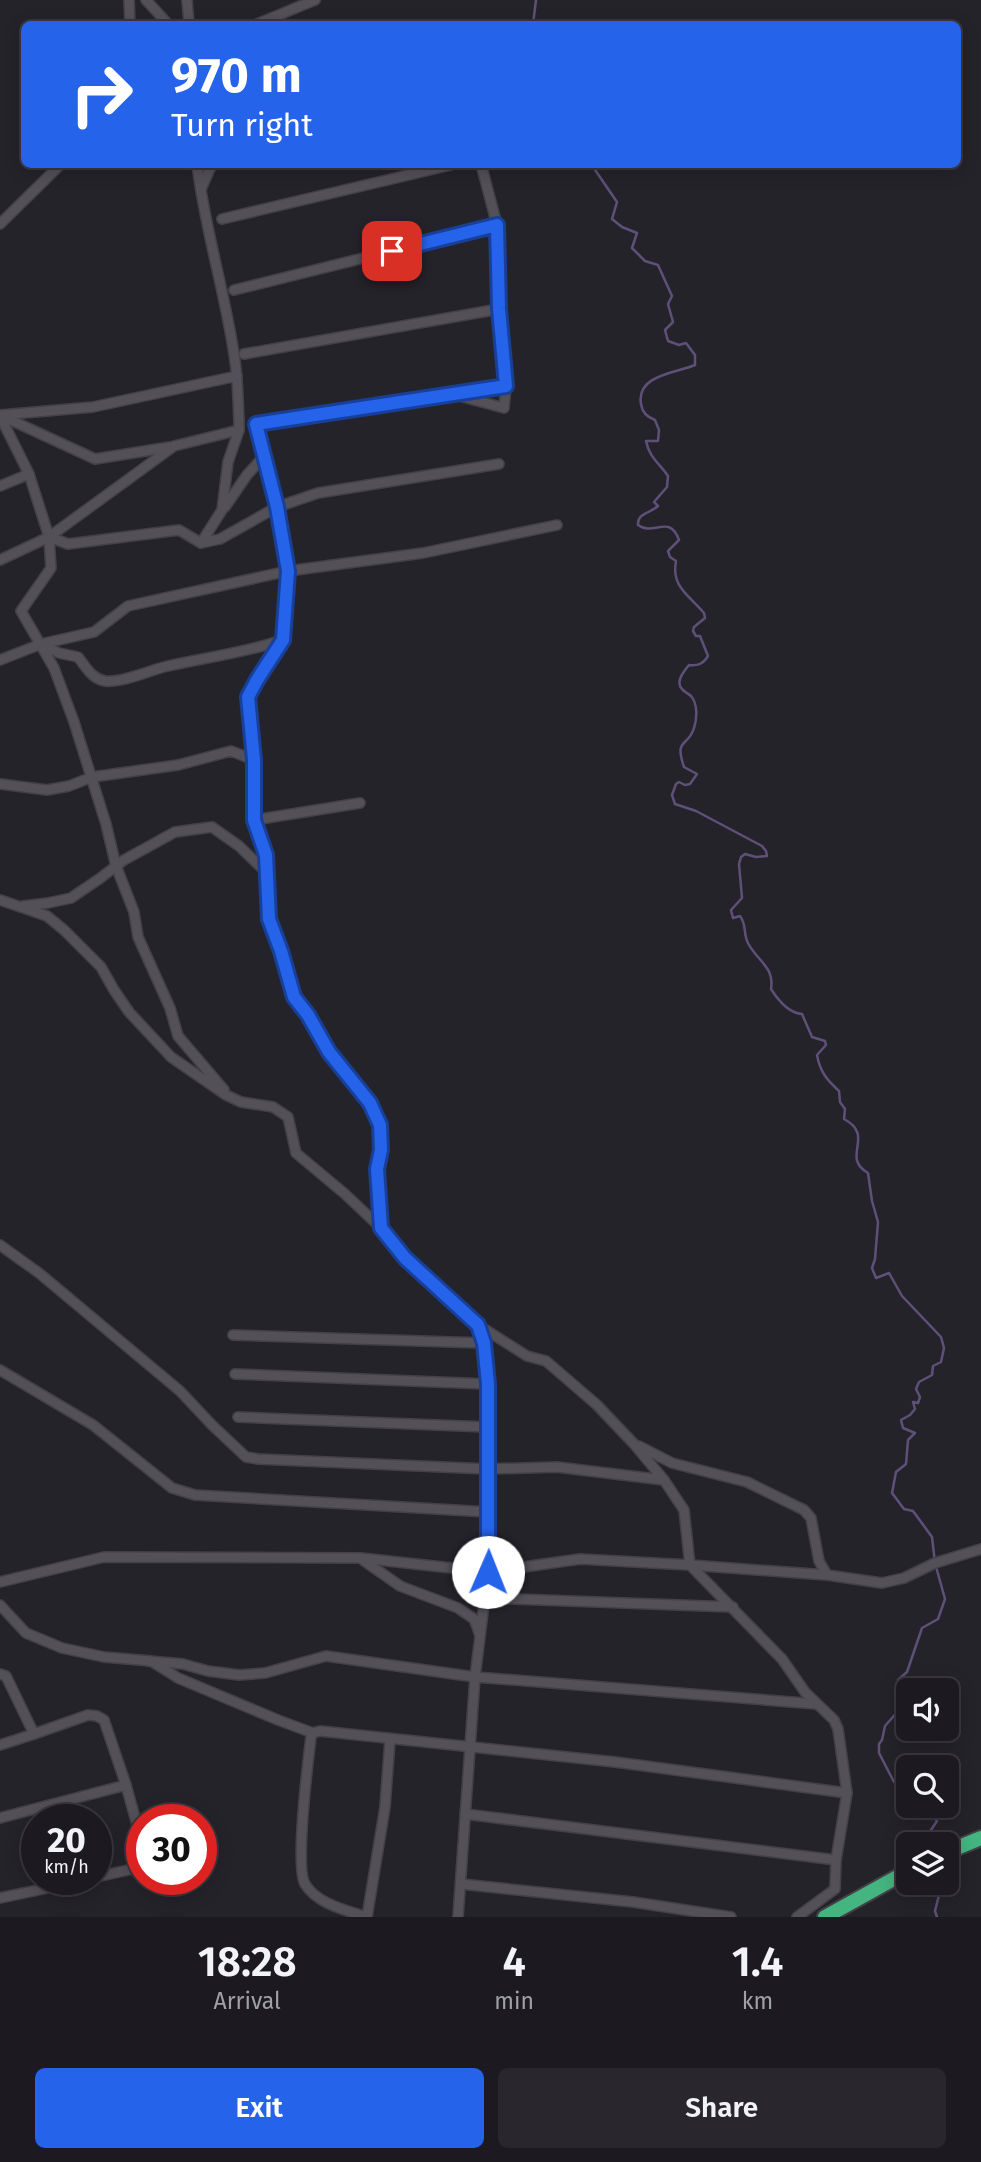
<!DOCTYPE html>
<html lang="en">
<head>
<meta charset="utf-8">
<style>
	body { margin:0; font-family:"Fira Sans",sans-serif; background:#29272d; color:#f1f3f6; height:100vh; display:flex; flex-direction:column; font-size:26px; white-space:nowrap }
	* { box-sizing:border-box; margin:0 }
	p { font-size:23px; color:#a0a1a5 }
	.icon { flex:none; width:38px; height:38px; fill:none; stroke:currentColor; stroke-width:2; stroke-linecap:round; stroke-linejoin:round }
	.map { position:relative; height:1917px; overflow:hidden }
	.side { display:flex; flex-direction:column; background:#1c1a20; flex:1 }
	.side>* { flex:none }
	.top-card { position:absolute; left:21px; top:21px; width:940px; height:147px; border-radius:10px; box-shadow:0 4px 18px #0003,0 0 0 2px #3a383e; background:#2563eb; color:#fff; overflow:hidden }
	.fabs { position:absolute; left:896px; top:1678px; display:grid; gap:14px }
	.fabs a { display:grid; place-items:center; width:63px; height:63px; border-radius:10px; background:#1c1a20; box-shadow:0 4px 18px #0003,0 0 0 2px #3a383e; font-size:35px }
	.speed { position:absolute; left:21px; top:1804px; display:flex; gap:14px; font-size:35px; font-weight:700; text-align:center }
	.speed>* { display:grid; place-content:center; width:91px; height:91px; border-radius:50%; background:#1c1a20; box-shadow:0 4px 18px #0003,0 0 0 2px #3a383e; line-height:1 }
	.speed small { font-size:18px; font-weight:400 }
	.speed .limit { border:10px solid #d22; background:#fff; color:#111 }
	.pin { position:absolute; display:grid; place-items:center; width:60px; height:60px; color:#fff; margin:-30px; border-radius:14px; box-shadow:0 4px 10px #0006 }
	.me { position:absolute; width:77px; margin:-38px; rotate:1deg; stroke-linejoin:round; filter:drop-shadow(0 0 5px #0008) }
	.turn { display:flex; align-items:center; gap:24px; height:147px; padding:0 35px; font-size:32px }
	.turn .icon { width:91px; height:91px; stroke-width:2.5 }
	.turn b { display:block; font-size:49px; line-height:60px }
	.eta { display:flex; justify-content:space-evenly; align-items:center; height:119px; text-align:center }
	.eta b { font-size:42px; font-weight:600; line-height:49px }
	.action { display:flex; gap:14px; margin-top:auto; padding:14px 35px }
	.action a { flex:1; height:80px; border-radius:10px; background:#2563eb; color:#fff; font-size:28px; font-weight:600; line-height:80px; text-align:center }
	.action a+a { background:#29272d; color:#f1f3f6 }
	.map>svg:first-child { display:block }
</style>
</head>
<body>
<div class="map">
<svg width="981" height="1917" viewBox="0 0 981 1917">
	<rect width="100%" height="100%" fill="#25232a"/>
	<g fill="none" stroke-linecap="round" stroke-linejoin="round">
		<g stroke="#5e5079" stroke-width="2.5">
			<polyline points="533,24 536,0"/>
			<path d="M591,164L617,202L612,219L622,227L637,233L632,248L645,261L658,265L672,296L668,304L673,322L665,330L668,341L679,345L686,343L695,355V365C676,373 636,375 641,404C642,412 647,417 655,420L659,430L658,441H646C649,457 660,464 668,476L667,487L654,502L658,506C651,513 637,513 638,525C654,537 669,513 679,540L668,551L670,557L676,561C671,587 689,595 704,613L705,618L694,627L693,631L696,636H700L708,656C703,664 698,666 689,665C684,671 675,682 682,689C684,692 688,693 691,696C698,704 697,719 694,728C688,748 674,737 684,767L697,774L690,784L685,785L679,782L676,784L672,795L675,804L696,811L762,846L766,851L767,856L756,857L745,854L741,857L739,864L742,898L731,910L733,918L740,916C747,925 743,934 748,943C757,961 775,967 771,989C778,1000 789,1013 802,1014L812,1037L825,1041L826,1045L817,1055C820,1072 827,1080 839,1091L840,1102L845,1109L844,1119C876,1136 840,1157 868,1173L872,1201L878,1222L875,1259L872,1268L876,1278L889,1273L902,1296L941,1337L944,1348L941,1362L933,1366L932,1375L919,1382L916,1389L920,1397L918,1403L913,1402L915,1409L910,1415L901,1420L903,1428L915,1433L908,1440L906,1464L896,1472L892,1493L904,1509L913,1511L932,1537L935,1563L945,1599L938,1619L922,1628L907,1672L898,1680L899,1710L885,1726L882,1740L879,1744V1753L894,1782L908,1784"/>
			<polyline points="925,1806 937,1821 931,1830 935,1844"/>
			<polyline points="937,1917 935,1911 942,1883"/>
		</g>
		<defs>
			<g id="minor">
				<polyline points="129,0 130,24"/>
				<polyline points="146,0 168,24"/>
				<polyline points="187,0 189,24"/>
				<polyline points="257,24 315,0"/>
				<path d="M197,164C205,231 226,295 235,361C238,381 238,401 239,421V430L228,462L222,510L201,543"/>
				<polyline points="201,189 212,164"/>
				<polyline points="222,219 455,164"/>
				<polyline points="0,224 61,164"/>
				<polyline points="234,290 497,225"/>
				<polyline points="244,354 499,309"/>
				<polyline points="456,395 504,408 506,386 499,309 497,225 481,164"/>
				<polyline points="0,415 93,407 237,376"/>
				<polyline points="0,416 29,474 49,537"/>
				<polyline points="2,416 95,459 170,447"/>
				<polyline points="0,486 29,474"/>
				<polyline points="225,507 247,475 264,456"/>
				<polyline points="0,560 49,537 68,544 179,530 201,543 220,539 277,507 318,493 499,464"/>
				<path d="M41,644L59,653L78,657C86,667 92,679 105,681C123,683 150,670 168,666C207,657 244,653 283,640"/>
				<polyline points="0,660 41,644 94,632 128,606 288,571 423,553 557,525"/>
				<polyline points="0,784 47,790 69,786 92,777 178,765 231,751 254,760"/>
				<polyline points="254,820 360,803"/>
				<polyline points="0,900 47,916 64,930 101,967 114,990 129,1012 171,1057 226,1095 241,1102 273,1107 288,1117 296,1153 345,1194 381,1228 405,1258 478,1325 484,1343 488,1384 488,1572 475,1677 458,1917"/>
				<polyline points="23,906 48,903 71,898 99,879 124,860 175,832 212,827 239,846 268,874"/>
				<polyline points="224,1090 178,1036 170,1008 138,937 134,912 116,866 106,824 74,722 54,668 21,611 51,568 49,537 174,446 239,430"/>
				<polyline points="381,1228 377,1169 381,1150 380,1125 370,1103 329,1052 308,1015 294,997 281,951 269,919 266,855 254,820 254,760 248,697 257,680 283,640 288,571 277,507 256,424 506,386"/>
				<polyline points="0,1245 39,1273 180,1391 212,1425 246,1457 258,1459 488,1469 557,1467 664,1480"/>
				<polyline points="478,1325 527,1356 546,1361 597,1405 634,1444 664,1480 684,1510 690,1565 827,1575 882,1583 904,1578 935,1563 981,1549"/>
				<polyline points="233,1335 484,1343"/>
				<polyline points="0,1370 93,1425 172,1488 195,1495 489,1512"/>
				<polyline points="235,1374 488,1384"/>
				<polyline points="238,1417 487,1427"/>
				<polyline points="639,1446 672,1463 747,1482 804,1510 811,1518 819,1561 827,1575"/>
				<polyline points="363,1560 400,1586 458,1608 474,1619 480,1635"/>
				<polyline points="0,1582 104,1557 361,1558 488,1572 580,1559 690,1565 782,1659 805,1692 834,1720 838,1729 847,1793 836,1860 835,1889 797,1917"/>
				<polyline points="486,1598 733,1607"/>
				<polyline points="0,1605 26,1633 62,1648 104,1657 151,1661 178,1678 278,1720 313,1733"/>
				<polyline points="148,1661 183,1664 208,1671 239,1675 265,1673 326,1656 475,1677 817,1704"/>
				<polyline points="0,1674 6,1676 34,1734 88,1715 97,1716 104,1720 126,1785 142,1843"/>
				<polyline points="0,1745 34,1734"/>
				<polyline points="465,1814 836,1860"/>
				<polyline points="0,1818 126,1785"/>
				<polyline points="96,1877 142,1867"/>
				<polyline points="461,1884 633,1902 731,1917"/>
				<polyline points="0,1898 86,1880"/>
				<path d="M366,1917C346,1910 317,1904 305,1884C295,1867 308,1761 311,1737L313,1733L320,1731L615,1762L847,1793"/>
				<polyline points="367,1917 385,1807 390,1740"/>
			</g>
			<g id="highway">
				<polyline points="947,1852 981,1838"/>
				<polyline points="825,1917 908,1871"/>
			</g>
		</defs>
		<use href="#minor" stroke="#424146" stroke-width="12"/>
		<use href="#highway" stroke="#424146" stroke-width="18"/>
		<use href="#minor" stroke="#535058" stroke-width="9"/>
		<use href="#highway" stroke="#44b581" stroke-width="14"/>
	</g>
	<g fill="none" stroke-linecap="round" stroke-linejoin="round">
		<defs>
			<polyline id="route" points="392,251 497,225 499,309 506,386 256,424 277,507 288,571 283,640 257,680 248,697 254,760 254,820 266,855 269,919 281,951 294,997 308,1015 329,1052 370,1103 380,1125 381,1150 377,1169 381,1228 405,1258 478,1325 484,1343 488,1384 488,1572"/>
		</defs>
		<use href="#route" stroke="#184099" stroke-width="18"/>
		<use href="#route" stroke="#2563eb" stroke-width="12"/>
	</g>
</svg>
<div class="fabs">
<a><svg class="icon" aria-label="sound" viewBox="0 0 24 24"><path d="M4 9h4l5-4v14l-5-4H4zM17 9q2 3 0 6"/></svg></a>
<a><svg class="icon" aria-label="search" viewBox="0 0 24 24"><circle cx="10" cy="10" r="6"/><path d="M15 15l6 6"/></svg></a>
<a><svg class="icon" aria-label="layers" viewBox="0 0 24 24"><path d="M12 4l9 5-9 5-9-5zM3 14l9 5 9-5"/></svg></a>
</div>
<div class="speed"><div>20<small>km/h</small></div><div class="limit">30</div></div>
<div class="pin" style="left:392px;top:251px;background:#d93025"><svg class="icon" aria-label="arrive" viewBox="0 0 24 24"><path d="M6 21V4h12l-3 4 3 4H6"/></svg></div>
<svg class="me" style="left:488px;top:1572px" viewBox="-20 -20 40 40"><circle r="19" fill="#fff"/><path d="M0-13L10 11 0 6-10 11z" fill="#2563eb"/></svg>
<div class="top-card">
<div class="turn"><svg class="icon" aria-label="right" viewBox="0 0 24 24"><path d="M7 20v-9h11M14 6l5 5-5 5"/></svg><div><b>970 m</b>Turn right</div></div>
</div>
</div>
<section class="side">
<div class="eta">
<div><b>18:28</b><p>Arrival</p></div>
<div><b>4</b><p>min</p></div>
<div><b>1.4</b><p>km</p></div>
</div>
<div class="action"><a>Exit</a><a>Share</a></div>
</section>
</body>
</html>
